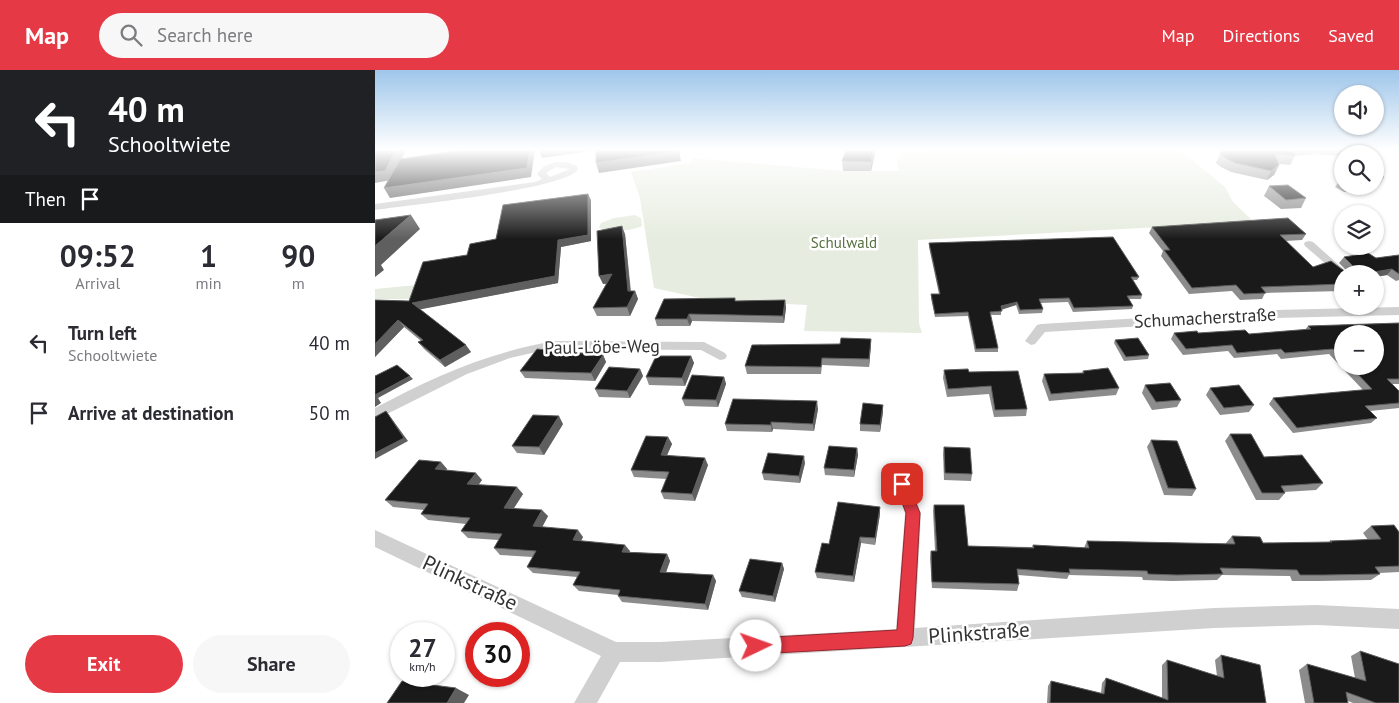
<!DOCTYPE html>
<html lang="en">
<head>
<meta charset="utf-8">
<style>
	body { margin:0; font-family:"PT Sans",sans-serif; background:#f7f7f7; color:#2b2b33; height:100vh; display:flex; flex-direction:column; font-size:19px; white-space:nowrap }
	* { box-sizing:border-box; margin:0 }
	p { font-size:16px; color:#7c7c81 }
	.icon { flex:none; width:28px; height:28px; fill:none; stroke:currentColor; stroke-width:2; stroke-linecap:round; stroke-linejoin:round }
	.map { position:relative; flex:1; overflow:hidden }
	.drawer { display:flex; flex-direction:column; background:#fff; width:375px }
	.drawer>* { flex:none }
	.hud { background:#202124; color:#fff; overflow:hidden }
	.tools { position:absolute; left:959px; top:15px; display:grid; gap:10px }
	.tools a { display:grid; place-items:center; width:50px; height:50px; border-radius:50%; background:#fff; box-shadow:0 1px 4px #0004; font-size:25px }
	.speed { position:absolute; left:15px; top:552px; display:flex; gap:10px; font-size:25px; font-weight:700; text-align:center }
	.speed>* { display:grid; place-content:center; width:65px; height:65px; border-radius:50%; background:#fff; box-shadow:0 1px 4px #0004; line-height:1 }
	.speed small { font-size:12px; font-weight:400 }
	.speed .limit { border:8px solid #d22; background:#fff; color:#111 }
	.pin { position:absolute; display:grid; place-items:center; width:42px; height:42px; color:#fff; margin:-21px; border-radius:10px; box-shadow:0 2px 8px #0006 }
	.me { position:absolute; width:55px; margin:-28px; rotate:87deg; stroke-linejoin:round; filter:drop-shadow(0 0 4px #0008) }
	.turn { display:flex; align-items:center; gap:18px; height:105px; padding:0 25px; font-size:22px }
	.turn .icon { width:65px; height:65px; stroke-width:2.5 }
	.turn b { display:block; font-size:35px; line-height:42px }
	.then { display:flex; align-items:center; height:48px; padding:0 25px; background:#0003; gap:10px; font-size:19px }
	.eta { display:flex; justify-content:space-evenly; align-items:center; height:85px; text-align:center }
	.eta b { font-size:30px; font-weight:600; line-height:35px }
	.primary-button { display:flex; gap:10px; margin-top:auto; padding:10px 25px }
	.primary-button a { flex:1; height:58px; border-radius:30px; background:#e63946; color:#fff; font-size:20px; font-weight:600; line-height:58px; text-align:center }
	.primary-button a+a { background:#f7f7f7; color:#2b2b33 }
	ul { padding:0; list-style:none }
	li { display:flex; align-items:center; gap:15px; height:70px; padding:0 25px }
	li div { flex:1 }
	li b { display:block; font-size:19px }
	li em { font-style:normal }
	header { display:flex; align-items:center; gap:30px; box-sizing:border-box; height:70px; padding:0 25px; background:#e63946; color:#fff }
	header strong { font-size:24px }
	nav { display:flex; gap:28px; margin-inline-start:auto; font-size:18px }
	.search { width:350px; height:45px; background:#f7f7f7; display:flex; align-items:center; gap:12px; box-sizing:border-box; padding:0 18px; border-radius:28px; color:#7c7c81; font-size:19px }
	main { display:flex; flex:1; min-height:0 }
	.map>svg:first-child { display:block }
</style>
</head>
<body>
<header>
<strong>Map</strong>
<div class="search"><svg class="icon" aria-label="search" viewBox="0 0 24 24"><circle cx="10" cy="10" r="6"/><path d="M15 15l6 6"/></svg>Search here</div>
<nav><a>Map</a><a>Directions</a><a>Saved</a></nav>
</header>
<main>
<section class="drawer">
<div class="hud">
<div class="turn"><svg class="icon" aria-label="left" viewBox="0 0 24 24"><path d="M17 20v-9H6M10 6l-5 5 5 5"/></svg><div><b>40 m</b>Schooltwiete</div></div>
<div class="then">Then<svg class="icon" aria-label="arrive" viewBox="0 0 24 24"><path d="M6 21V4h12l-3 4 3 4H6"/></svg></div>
</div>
<div class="eta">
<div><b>09:52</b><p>Arrival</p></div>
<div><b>1</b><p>min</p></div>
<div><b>90</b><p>m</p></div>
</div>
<ul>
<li><svg class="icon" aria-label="left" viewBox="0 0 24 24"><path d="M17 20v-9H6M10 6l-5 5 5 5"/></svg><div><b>Turn left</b><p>Schooltwiete</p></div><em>40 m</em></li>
<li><svg class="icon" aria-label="arrive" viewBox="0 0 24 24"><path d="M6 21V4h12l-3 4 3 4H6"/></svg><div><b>Arrive at destination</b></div><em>50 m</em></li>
</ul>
<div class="primary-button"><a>Exit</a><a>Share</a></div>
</section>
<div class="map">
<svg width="1024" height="633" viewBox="0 0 1024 633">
	<rect width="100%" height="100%" fill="#fff"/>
	<g fill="#e6ecdf">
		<polygon points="558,80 805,80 850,117 858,132 879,152 543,170 544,253 547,263 429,261 432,235 334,230 279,218 265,128 256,102 316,93 317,88 468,101 524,101 522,90 528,82"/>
		<path d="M260,145L266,148L267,156C253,162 239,161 224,158L226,153L239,148Z"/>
		<polygon points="42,215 36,229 0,229 0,219"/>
	</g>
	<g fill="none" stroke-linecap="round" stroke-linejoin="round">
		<g fill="#d0d0d0" fill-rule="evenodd">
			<path d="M181,92H191L202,96L203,100C185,120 35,135 0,140V134L160,112L167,109L162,104L169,96ZM181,97L195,99L175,107L171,103Z"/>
			<polygon points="934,171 938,172 974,204 968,204 968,207 965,206 930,176 929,174 930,172"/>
			<polygon points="1024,237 1024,245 900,248 670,262 660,274 656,275 650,271 662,255 666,254 900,240"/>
			<path d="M181,271L329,272L350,283L352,286L350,289L345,290L326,280L181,279L157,283L135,288L92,304L0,350V338C58,307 116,281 181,271Z"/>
			<polygon points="527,407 533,409 546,443 540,558 839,538 942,535 1024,539 1024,559 942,555 839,558 285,592 245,592 222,633 199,633 226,586 0,477 0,460 241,572 285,572 521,559 530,443 519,414 521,409"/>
		</g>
	</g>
	<g fill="#8c8c8c" fill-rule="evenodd">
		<polygon points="842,80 971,80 969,84 968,84 968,86 940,84 921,86 919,85 920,86 915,95 904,94 904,95 899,105 892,110 856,102 846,97 841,93 846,81"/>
		<polygon points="500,84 496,101 468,101 467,91"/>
		<polygon points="968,106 968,116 993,116 969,122 960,117"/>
		<polygon points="894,116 931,128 926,138 906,139 889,126"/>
		<polygon points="216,130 216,171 186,177 183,213 45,239 96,282 70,297 49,279 43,272 46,271 29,257 0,287 0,230 34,231 92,185 121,169"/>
		<polygon points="777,157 931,164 927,170 910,171 938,197 972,203 973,202 964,193 969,187 1001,188 1024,185 1024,210 1021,211 1012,205 1000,207 1000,204 968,204 968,221 890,223 887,229 865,230 857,221 814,224 786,186 788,181 774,163"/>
		<polygon points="250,164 256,221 260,221 263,229 255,246 222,246 218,238 231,214 228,214"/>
		<polygon points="554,173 764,207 762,210 758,210 767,225 766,229 754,229 758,236 757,239 698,242 693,232 665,233 668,239 667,243 644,244 641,235 626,240 626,245 615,245 623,278 623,282 600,282 593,246 560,247 556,228 556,224 564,224 554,177"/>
		<polygon points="410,230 411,238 409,253 317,251 315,256 282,256 280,249 361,231"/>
		<path d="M1024,253V314H1017L1024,321V338L995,341L1002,348L996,353L918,363L894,334L898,328L988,320L954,284L906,289L902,284L859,288L853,281L808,285L796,269L799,263L874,264L930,260L933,256ZM968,264L1000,296H968Z"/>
		<polygon points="496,269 494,297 447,295 446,304 372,304 370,296 465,274"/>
		<polygon points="740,270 774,285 773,289 749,291 739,273"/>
		<polygon points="228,285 231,292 220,311 150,308 145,301"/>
		<polygon points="316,286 319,293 310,316 274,315 271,307"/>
		<polygon points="265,299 268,306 255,328 224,327 220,319"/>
		<polygon points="569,300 594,302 652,339 651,346 619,347 614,324 572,327 568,308"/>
		<polygon points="708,301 744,318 741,325 674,331 667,311 669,304 707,303"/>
		<polygon points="349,307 351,314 343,337 310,336 307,329"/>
		<polygon points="770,315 806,330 802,337 777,340 767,323"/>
		<polygon points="835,318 879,335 874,342 845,345 831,325"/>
		<polygon points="443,339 439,361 398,359 397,362 352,361 350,354"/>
		<polygon points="508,342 505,362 485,361 485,354"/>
		<polygon points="188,354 169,385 142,383 137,376"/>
		<polygon points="855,364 889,387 948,413 941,420 909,422 910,423 904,430 881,430 850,371"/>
		<polygon points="293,367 297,374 292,385 333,395 320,431 289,429 286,422 292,409 259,407 256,400"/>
		<polygon points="776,370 821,419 817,426 789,425 772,377"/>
		<polygon points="569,377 597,404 596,411 569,410 568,384"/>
		<polygon points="482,378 483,385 479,407 450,405 449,398"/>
		<polygon points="66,392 72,399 71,400 107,410 103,415 148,424 139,438 173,446 167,457 208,467 206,471 255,481 254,482 292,484 295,491 291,502 338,505 341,511 333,540 247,532 243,526 243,525 204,521 198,515 202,507 158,503 152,497 158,487 125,485 119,478 124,470 93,468 86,461 91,454 53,450 46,444 49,440 18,437 10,430"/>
		<polygon points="430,393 425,413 389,410 387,403"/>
		<polygon points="559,435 593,476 657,477 658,475 709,478 712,471 851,474 851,473 857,466 888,473 953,473 955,471 993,470 988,463 996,456 1024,462 1024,502 1004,503 1005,504 996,510 942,511 917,511 915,506 847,505 842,510 797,511 768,510 767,507 694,505 692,509 643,505 644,514 642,521 557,518 555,488 556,481 560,481 558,441"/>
		<polygon points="505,437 505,444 500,475 486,473 479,512 442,508 440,502 454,474"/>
		<polygon points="407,493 409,499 400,532 367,527 364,521"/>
		<polygon points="985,581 1024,633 978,633 973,631 973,633 930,633 924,600 932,594 980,608 976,586"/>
		<polygon points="846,585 891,633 672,633 673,616 676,611 726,623 727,613 731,608 787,628 787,595 792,590 842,606 840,590"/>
	</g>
	<g fill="#5f5f5f">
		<polygon points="21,80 31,80 16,110 0,113 0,102"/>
		<polygon points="155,80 160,80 156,107 15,128 9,118"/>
		<polygon points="164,80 223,80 167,88"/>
		<polygon points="304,80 306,91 224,103 221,93"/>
		<polygon points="499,80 500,80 500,84 496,101 496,92"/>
		<polygon points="904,95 899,105 892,110 896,101"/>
		<polygon points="1009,107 1005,114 1000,115 1000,109"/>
		<polygon points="973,116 993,116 969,122"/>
		<polygon points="213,124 216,130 216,171 186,177 183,213 42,240 37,233 183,170"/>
		<polygon points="36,145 45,159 6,195 9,200 0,207 0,176"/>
		<polygon points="247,156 250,164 256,228 260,221 263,229 255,246 252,237 253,221"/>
		<polygon points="1017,199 1012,205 1000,207 1000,204 987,204"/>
		<polygon points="237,204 240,212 228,214 224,206"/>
		<polygon points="410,230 411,238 409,253 408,246"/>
		<polygon points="642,232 641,235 625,240 626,236"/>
		<polygon points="314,244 317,251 315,256 312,249"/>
		<polygon points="23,250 29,257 0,287 0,274"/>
		<polygon points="496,269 496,276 494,297 494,289"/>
		<polygon points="91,275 96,282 70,297 65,290"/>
		<polygon points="228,285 231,292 220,311 216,303"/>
		<polygon points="316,286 319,293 310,316 307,308"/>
		<polygon points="265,299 268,306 255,328 252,321"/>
		<polygon points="35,306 38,309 3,328 6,333 0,337 0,325"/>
		<polygon points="349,307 351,314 343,337 341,330"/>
		<polygon points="442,331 443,339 439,361 438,354"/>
		<polygon points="508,335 508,342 505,362 505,355"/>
		<polygon points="11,341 14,345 33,371 0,389 0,383"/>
		<polygon points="184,346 188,354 169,385 164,377"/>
		<polygon points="396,352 398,359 397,362 396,355"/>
		<polygon points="293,367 297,374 289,392 286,385"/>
		<polygon points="482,378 483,385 479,407 479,400"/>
		<polygon points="429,386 430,393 425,413 424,406"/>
		<polygon points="330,388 333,395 320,431 317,424"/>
		<polygon points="66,392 72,399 67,406 60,399"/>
		<polygon points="101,403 107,410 99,421 92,414"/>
		<polygon points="142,417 148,424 135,444 129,438"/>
		<polygon points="505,437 505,444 500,475 500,468"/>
		<polygon points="167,440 173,446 164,463 158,456"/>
		<polygon points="203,460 208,467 203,476 198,470"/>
		<polygon points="485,467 486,473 479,512 478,506"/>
		<polygon points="250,475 255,481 252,488 247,482"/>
		<polygon points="292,484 295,491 289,508 285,502"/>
		<polygon points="407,493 409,499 400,532 398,526"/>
		<polygon points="338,505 341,511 333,540 330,534"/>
		<polygon points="81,618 94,625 89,633 72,633"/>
	</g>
	<g fill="#1a1a1a" stroke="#5f5f5f">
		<polygon points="0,80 21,80 10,101 0,102"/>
		<polygon points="87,80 155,80 152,98 9,118 25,89"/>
		<polygon points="221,80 303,80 304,81 221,93"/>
		<polygon points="471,80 499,80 496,92 467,91"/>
		<polygon points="846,80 918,80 920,86 900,84 904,95 896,101 860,93 850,88 845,84"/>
		<polygon points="1000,105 1009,107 1000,109"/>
		<polygon points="968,106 968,112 964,111"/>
		<polygon points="913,115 931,128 911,130 894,116"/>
		<polygon points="213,124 213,165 183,170 180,206 37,233 91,275 65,290 43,272 48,270 23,250 0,274 0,230 34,231 48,192 92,185 95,174 121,169 128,135"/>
		<polygon points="36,145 0,176 0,150"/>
		<polygon points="913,148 931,164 905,165 938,197 956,191 972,203 980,198 969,187 993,183 1001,188 1024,185 1024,204 1017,199 987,204 968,204 968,207 965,207 968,209 968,214 886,217 891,223 869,224 861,215 817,218 789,180 795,180 777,157"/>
		<polygon points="247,156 253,221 260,221 252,237 218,238 237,204 224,206 222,161"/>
		<polygon points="738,167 764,207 756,207 767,225 752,226 758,236 699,238 694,228 664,229 668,239 645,240 642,232 626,236 627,241 615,242 623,278 601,279 593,242 560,244 556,224 565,224 554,173"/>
		<polygon points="360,228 360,231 410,230 408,246 314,244 312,249 280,249 289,229"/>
		<polygon points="1024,253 1024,309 1012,309 1024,321 1024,333 990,336 1002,348 922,358 898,328 997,319 975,296 1000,296 1000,264 968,264 968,288 958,279 910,283 906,279 862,283 857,275 811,279 799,263 822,261 823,263 870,260 874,264 936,259 933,256"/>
		<polygon points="466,268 496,269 494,289 447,288 446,297 370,296 377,275 465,274"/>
		<polygon points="763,268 774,285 751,287 740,270"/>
		<polygon points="162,279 228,285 216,303 145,301"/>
		<polygon points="281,286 316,286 307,308 271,307"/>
		<polygon points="22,295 35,306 0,325 0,306"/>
		<polygon points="234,297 265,299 252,321 220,319"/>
		<polygon points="733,298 744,318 676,324 669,304 709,303 708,301"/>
		<polygon points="593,299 594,302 643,301 652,339 620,340 616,316 573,319 569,300"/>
		<polygon points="317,305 349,307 341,330 307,329"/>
		<polygon points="795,313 806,330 781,332 770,315"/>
		<polygon points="864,315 879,335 849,338 835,318"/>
		<polygon points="358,329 442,331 438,354 396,352 396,355 350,354"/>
		<polygon points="488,333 508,335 505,355 485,354"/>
		<polygon points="11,341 29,368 0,383 0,347"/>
		<polygon points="158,345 184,346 164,377 137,376"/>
		<polygon points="855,364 876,364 889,387 927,385 948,413 906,416 910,423 887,423"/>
		<polygon points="271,366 293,367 286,385 330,388 317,424 286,422 294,402 256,400"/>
		<polygon points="776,370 802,371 821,419 793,418"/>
		<polygon points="454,376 482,378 479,400 449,398"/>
		<polygon points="569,377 595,378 597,404 570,403"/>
		<polygon points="393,383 429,386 424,406 387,403"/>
		<polygon points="44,390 66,392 60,399 101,403 92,414 142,417 129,438 167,440 158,456 203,460 198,470 250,475 247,482 292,484 285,502 338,505 330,534 243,526 245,520 198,515 205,502 152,497 161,481 119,478 127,464 86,461 95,448 46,444 53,434 10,430"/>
		<polygon points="463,432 505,437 500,468 485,467 478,506 440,502 447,473 454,474"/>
		<polygon points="559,435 589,435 593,476 659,478 658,475 714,478 712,471 860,474 857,466 885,467 888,473 957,472 955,471 1006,469 996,456 1019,455 1024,462 1024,496 1000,497 1005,504 949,505 925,505 922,500 845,498 848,504 802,505 773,504 772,501 694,499 695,503 642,499 644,514 557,512 556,481 562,481"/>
		<polygon points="375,489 407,493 398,526 364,521"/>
		<polygon points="985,581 1024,594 1024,633 1001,633 971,622 973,633 939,633 932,594 991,611"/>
		<polygon points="846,585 885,595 891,633 675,633 676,611 729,624 731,608 793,630 792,590 849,608"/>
		<polygon points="27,611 81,618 72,633 12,633"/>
	</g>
	<linearGradient id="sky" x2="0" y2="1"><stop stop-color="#9ec6ea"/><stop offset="0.47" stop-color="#fff"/><stop offset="1" stop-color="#fff" stop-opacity="0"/></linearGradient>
	<rect width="1024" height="169" fill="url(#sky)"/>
	<polygon fill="#e63946" stroke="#96252e" points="527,408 531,410 545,443 538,568 536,574 530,576 381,584 376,582 373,576 376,570 381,568 522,560 531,443 520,414 522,410"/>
	<g text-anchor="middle" stroke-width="5" stroke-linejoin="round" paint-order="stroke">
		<g font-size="15" fill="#56703f" stroke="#fff">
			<text x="469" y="178">Schulwald</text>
		</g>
		<g font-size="18" fill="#333" stroke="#fff">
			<text transform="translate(830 248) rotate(-3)" y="6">Schumacherstraße</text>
			<text transform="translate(227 277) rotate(-1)" y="6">Paul-Löbe-Weg</text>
		</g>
		<g font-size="21" fill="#333" stroke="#fff">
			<text transform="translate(95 513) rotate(25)" y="7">Plinkstraße</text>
			<text transform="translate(604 563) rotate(-4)" y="7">Plinkstraße</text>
		</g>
	</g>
</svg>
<div class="tools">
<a><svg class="icon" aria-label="sound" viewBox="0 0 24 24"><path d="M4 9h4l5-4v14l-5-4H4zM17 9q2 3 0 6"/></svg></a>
<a><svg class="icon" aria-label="search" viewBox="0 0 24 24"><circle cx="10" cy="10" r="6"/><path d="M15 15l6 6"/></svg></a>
<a><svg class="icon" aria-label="layers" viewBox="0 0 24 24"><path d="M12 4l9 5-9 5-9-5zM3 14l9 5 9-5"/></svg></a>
<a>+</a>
<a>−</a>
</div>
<div class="speed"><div>27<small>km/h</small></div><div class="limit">30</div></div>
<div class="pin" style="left:527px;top:414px;background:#d93025"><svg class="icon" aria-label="arrive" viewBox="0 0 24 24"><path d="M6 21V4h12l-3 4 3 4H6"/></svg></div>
<svg class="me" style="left:381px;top:576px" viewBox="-20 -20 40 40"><circle r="19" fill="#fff"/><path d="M0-13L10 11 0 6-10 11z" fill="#e63946"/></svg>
</div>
</main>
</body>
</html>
